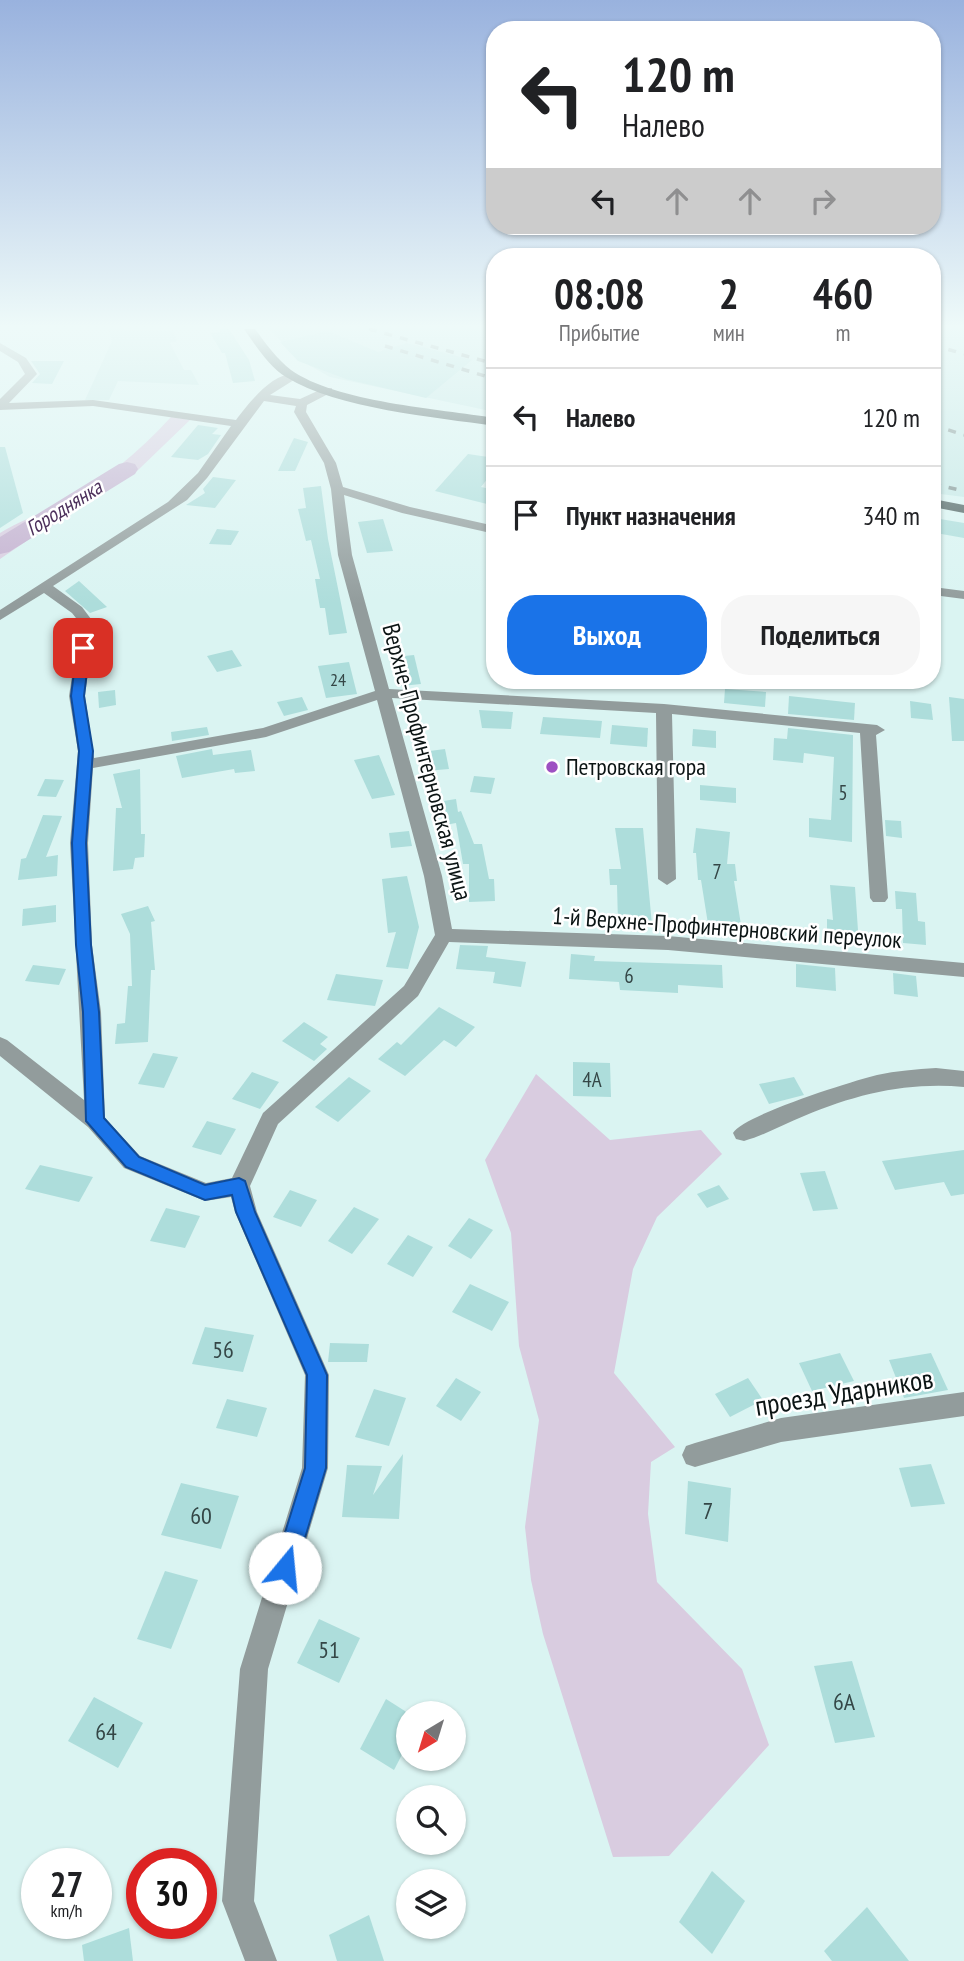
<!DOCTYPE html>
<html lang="ru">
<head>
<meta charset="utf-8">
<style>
	body { margin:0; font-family:"PT Sans Narrow",sans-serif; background:#f6f6f6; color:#202124; height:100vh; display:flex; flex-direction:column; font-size:26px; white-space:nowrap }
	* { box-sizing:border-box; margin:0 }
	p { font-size:23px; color:#757577 }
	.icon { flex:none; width:38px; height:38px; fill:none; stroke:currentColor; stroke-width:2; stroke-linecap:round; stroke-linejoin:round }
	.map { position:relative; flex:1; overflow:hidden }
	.sheet { position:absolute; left:486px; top:248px; width:455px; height:441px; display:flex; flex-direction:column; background:#fff; border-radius:28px; box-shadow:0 2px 5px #0004 }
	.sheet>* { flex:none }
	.top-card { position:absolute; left:486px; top:21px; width:455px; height:214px; border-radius:28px; box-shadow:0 2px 5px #0004; background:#fff; color:#202124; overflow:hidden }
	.needle { width:46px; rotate:218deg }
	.fabs { position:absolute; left:396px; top:1701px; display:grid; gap:14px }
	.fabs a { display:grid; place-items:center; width:70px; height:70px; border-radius:50%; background:#fff; box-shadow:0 2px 5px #0004; font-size:35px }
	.speed { position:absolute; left:21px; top:1848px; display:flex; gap:14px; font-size:35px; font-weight:700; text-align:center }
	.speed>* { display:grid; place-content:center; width:91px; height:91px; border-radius:50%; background:#fff; box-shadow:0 2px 5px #0004; line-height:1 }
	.speed small { font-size:18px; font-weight:400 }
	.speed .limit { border:10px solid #d22; background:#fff; color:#111 }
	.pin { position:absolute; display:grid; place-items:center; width:60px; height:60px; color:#fff; margin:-30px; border-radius:14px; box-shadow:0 4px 10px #0006 }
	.me { position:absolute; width:77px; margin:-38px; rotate:17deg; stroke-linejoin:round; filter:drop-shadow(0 0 5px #0008) }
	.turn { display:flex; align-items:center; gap:24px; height:147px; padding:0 21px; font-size:32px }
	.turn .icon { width:91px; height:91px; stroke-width:2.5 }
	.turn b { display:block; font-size:49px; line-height:60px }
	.lanes { display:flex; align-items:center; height:66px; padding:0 21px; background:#0003; justify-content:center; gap:35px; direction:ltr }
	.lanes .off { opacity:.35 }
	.eta { display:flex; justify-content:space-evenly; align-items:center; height:119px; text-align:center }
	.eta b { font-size:42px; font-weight:800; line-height:49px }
	.cta { display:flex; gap:14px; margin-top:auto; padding:14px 21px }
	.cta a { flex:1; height:80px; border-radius:28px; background:#1a73e8; color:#fff; font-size:28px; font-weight:800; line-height:80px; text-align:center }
	.cta a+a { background:#f6f6f6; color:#202124 }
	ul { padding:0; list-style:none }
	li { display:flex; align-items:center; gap:21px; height:98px; padding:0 21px; border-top:2px solid #e0e0e0 }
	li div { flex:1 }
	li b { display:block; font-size:26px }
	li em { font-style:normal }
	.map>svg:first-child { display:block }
</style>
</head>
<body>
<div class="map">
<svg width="964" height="1961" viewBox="0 0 964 1961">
	<rect width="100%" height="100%" fill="#daf4f2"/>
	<g fill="#c4e7e5">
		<polygon points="108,329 173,331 177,341 170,343 184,370 191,370 199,385 118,381 109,400 85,400 112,341"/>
		<polygon points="269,329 495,329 495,412 330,377 300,360"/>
		<polygon points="933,329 964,329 964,497 933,493"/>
	</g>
	<g fill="#d9cce0">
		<path d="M171,417L190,420L137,471L59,519L0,559V533C19,521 39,515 59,505C102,483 139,452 171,417Z"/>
		<polygon points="536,1074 610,1140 701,1130 722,1154 657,1217 633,1269 614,1373 675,1447 651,1462 648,1514 657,1582 742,1669 769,1745 669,1856 613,1857 543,1634 531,1580 525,1527 539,1420 519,1346 511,1233 485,1160"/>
	</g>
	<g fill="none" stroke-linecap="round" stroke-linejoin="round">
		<polygon fill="#c4afcf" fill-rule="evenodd" points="127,462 135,464 138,469 135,474 9,552 0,554 0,537 119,464"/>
	</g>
	<g fill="#addddb">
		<polygon points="220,329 229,329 249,360 255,381 233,383 225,353 222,353 210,333 220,332"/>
		<polygon points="328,331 378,352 407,343 472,360 426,398 346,379 298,361 280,342"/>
		<polygon points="31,361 64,361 52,384 32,383 40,374"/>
		<polygon points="198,425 218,428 212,434 221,435 208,454 198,460 171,457"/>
		<polygon points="294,438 308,442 295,471 278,471"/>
		<polygon points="0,447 5,447 23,513 0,528"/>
		<polygon points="468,454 495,458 495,469 481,487 495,490 495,506 435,491"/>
		<polygon points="213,477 236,480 215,508 186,505 205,493 203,489"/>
		<polygon points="321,486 328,539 347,633 329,635 325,608 320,608 315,579 320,579 311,540 306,541 298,509 306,508 303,488"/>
		<polygon points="383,519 393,551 367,553 358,522"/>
		<polygon points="940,519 964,523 964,538 936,533"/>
		<polygon points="217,529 239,531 231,545 209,544"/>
		<polygon points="79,581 107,607 90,613 65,591"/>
		<polygon points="232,650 242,666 217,672 207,656"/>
		<polygon points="414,655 421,684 401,686 395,657"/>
		<polygon points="349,662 357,694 326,698 318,666"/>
		<polygon points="725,689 766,692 765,707 724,703"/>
		<polygon points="115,690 116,705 99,708 98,692"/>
		<polygon points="789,696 855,703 854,720 788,714"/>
		<polygon points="302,697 308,710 284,716 277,702"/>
		<polygon points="949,697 964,699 964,741 952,741"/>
		<polygon points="910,701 931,704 933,720 911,718"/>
		<polygon points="479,710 513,712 511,729 482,728"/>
		<polygon points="543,717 602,721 600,738 540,734"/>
		<polygon points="612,725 648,728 647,747 610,744"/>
		<polygon points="207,727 209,735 172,741 171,732"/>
		<polygon points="788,728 853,735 852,842 809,837 809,818 831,820 834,757 804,753 803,763 773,760 774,738 787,739"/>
		<polygon points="693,729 716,731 716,748 692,746"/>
		<polygon points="212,749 213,755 251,750 255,771 235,773 234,769 182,778 176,756"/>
		<polygon points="445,749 449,769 426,771 422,752"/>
		<polygon points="379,755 395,795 372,799 354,760"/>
		<polygon points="140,769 141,834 145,834 144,857 135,858 133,869 113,871 116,808 122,808 113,774"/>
		<polygon points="474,776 495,778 491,794 470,792"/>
		<polygon points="45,779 64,780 56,797 37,796"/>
		<polygon points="700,785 736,788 736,803 700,800"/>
		<polygon points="456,799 458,812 461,811 474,844 482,844 489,879 494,879 495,901 469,902 469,864 463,864 456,823 445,825 437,802"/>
		<polygon points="43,815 62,816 46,857 58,855 57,876 18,880 21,859 26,858"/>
		<polygon points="885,820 901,821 902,838 886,836"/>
		<polygon points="615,828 643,828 652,925 618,923 617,885 610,885 609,869 621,869"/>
		<polygon points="696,828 730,832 727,864 735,864 737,881 734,881 741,925 708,924 701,880 698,880 696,853 693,853"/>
		<polygon points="409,831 412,846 391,848 389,833"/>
		<polygon points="407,876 419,927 408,969 386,967 396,932 388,933 382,879"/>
		<polygon points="830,885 855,887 859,945 827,941 827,919 833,920"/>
		<polygon points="895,891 916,893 918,921 925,922 926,945 903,943 902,909 896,909"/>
		<polygon points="56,905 56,922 22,926 23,909"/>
		<polygon points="148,906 155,921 151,922 155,970 151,970 148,1042 115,1044 117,1024 125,1023 128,986 132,986 130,934 121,914"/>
		<polygon points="460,945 488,946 486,957 526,962 521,987 493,983 495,972 456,969"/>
		<polygon points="571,954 595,956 594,961 722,965 723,988 678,985 678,993 620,990 619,982 569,979"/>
		<polygon points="796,964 835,968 836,991 796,987"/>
		<polygon points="33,965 66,969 59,985 25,981"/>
		<polygon points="893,973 916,976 918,997 894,994"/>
		<polygon points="336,974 383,980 375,1006 327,1000"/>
		<polygon points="439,1007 475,1027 456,1047 444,1040 405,1076 378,1059 397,1042 401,1045"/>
		<polygon points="304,1022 328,1037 320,1044 327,1049 314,1061 282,1041"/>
		<polygon points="153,1053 178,1057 164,1088 138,1084"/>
		<polygon points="573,1062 610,1063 611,1097 573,1096"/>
		<polygon points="252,1072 279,1082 260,1109 232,1099"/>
		<polygon points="349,1077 371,1091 338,1122 315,1107"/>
		<polygon points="794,1077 804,1095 769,1104 759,1084"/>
		<polygon points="207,1121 236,1129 221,1155 192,1147"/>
		<polygon points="964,1150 964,1194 951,1196 944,1182 895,1190 882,1161"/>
		<polygon points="40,1165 93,1177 79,1202 25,1189"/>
		<polygon points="825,1171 838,1209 813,1211 800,1173"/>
		<polygon points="719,1185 729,1199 707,1208 697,1194"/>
		<polygon points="290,1190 317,1200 301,1227 273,1217"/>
		<polygon points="354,1207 379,1219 352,1254 328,1241"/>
		<polygon points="166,1208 200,1216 185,1248 150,1241"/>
		<polygon points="469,1218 493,1230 471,1259 448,1246"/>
		<polygon points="408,1235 433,1247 413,1277 387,1264"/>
		<polygon points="470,1284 509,1302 492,1331 452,1312"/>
		<polygon points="205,1327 254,1335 243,1372 192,1364"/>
		<polygon points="330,1343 369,1344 367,1362 328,1362"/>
		<polygon points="840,1353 854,1381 812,1391 799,1363"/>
		<polygon points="931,1353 948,1390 904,1398 889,1360"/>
		<polygon points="456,1378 481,1392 461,1421 436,1406"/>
		<polygon points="748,1378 763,1400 730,1417 715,1394"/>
		<polygon points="374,1389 406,1398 389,1446 355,1437"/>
		<polygon points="227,1399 267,1408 257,1437 216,1428"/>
		<polygon points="403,1454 399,1519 342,1517 347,1465 382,1466 373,1495"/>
		<polygon points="931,1464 945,1504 911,1507 899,1468"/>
		<polygon points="688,1481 731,1488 728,1542 685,1534"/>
		<polygon points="181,1483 239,1496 221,1549 161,1535"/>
		<polygon points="165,1571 198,1580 171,1649 137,1639"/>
		<polygon points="319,1619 360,1638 339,1683 297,1663"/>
		<polygon points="852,1661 875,1737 835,1743 814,1666"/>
		<polygon points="94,1697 143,1723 118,1768 68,1741"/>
		<polygon points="386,1699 408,1713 408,1743 394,1770 360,1749"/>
		<polygon points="712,1871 745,1901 712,1954 679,1922"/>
		<polygon points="867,1907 909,1961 832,1961 824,1951"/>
		<polygon points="369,1915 384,1961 337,1961 329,1935"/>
		<polygon points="129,1928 133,1961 84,1961 82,1945"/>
	</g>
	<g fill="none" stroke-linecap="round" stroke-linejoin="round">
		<g fill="#929c9c" fill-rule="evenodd">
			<path d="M0,343L26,358L37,374L9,403L93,400L236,420C249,403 273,371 297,374V378L270,395L300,399L324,388H332V392L307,405L306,412L336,463L343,487L410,507L495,526V534L402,513L344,495L352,555L389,689L664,704L877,725L885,730L876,735L888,898L885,902H873L870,898L860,733L672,714L676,879L667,885L658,879L656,713L392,698L442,876L452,929L668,936L964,963V977L668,950L449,942L418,996L278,1124L250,1186L257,1212L329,1375L328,1468L268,1669L254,1901L277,1961H245L222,1901L240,1669L302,1468L305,1375L235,1212L231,1197L205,1201L124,1168L88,1127L0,1056V1037L7,1040L84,1100L70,843L78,751L69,696L80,623L72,613L44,593L0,620V610L168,502L198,473L231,426L93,406L0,410V399L25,374L18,362L0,351ZM264,401L296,406L294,412L324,463L331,489L338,555L375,691L263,728L94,758L85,696L94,623L82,607L53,586L187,500L207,478ZM377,700L424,876L435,935L404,986L263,1113L232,1178L206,1183L140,1156L105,1118L101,1012L92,945L88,843L93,768L266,737Z"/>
			<polygon points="933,587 964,591 964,599 933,595"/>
			<path d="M936,1068L964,1071V1087C907,1082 857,1094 804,1116C784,1124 765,1135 744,1141L736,1139L733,1133C743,1115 853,1081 877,1075C896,1071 916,1069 936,1068Z"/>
			<polygon points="964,1392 964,1416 781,1442 695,1467 686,1464 682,1455 686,1446 695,1443 781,1418"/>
		</g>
		<g fill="#475a59" fill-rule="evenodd">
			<path d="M244,329H255C266,344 277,359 291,370C336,402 439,409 495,418V426C435,417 338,409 286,377C269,367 256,346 244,329Z"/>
			<polygon points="933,499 964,505 964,513 933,507"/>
		</g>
		<g stroke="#788a89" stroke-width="3.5" stroke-dasharray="8 8" stroke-linecap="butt">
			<polyline points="369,329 495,364"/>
			<polyline points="933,345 964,354"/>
			<polyline points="385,346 495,379"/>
			<polyline points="933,425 964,435"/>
			<polyline points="933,484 964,491"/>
		</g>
	</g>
	<linearGradient id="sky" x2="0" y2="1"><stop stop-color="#99b2de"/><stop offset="0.54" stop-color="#eefaf9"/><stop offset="1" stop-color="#eefaf9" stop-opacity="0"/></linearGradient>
	<rect width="964" height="604" fill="url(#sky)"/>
	<polygon fill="#1a73e8" stroke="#114b97" stroke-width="2" points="83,644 90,648 84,696 93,751 86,843 91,945 99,1012 104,1118 139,1157 205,1185 239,1178 245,1181 255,1212 327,1375 326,1468 296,1568 293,1576 285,1580 277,1576 274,1568 305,1468 307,1375 236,1212 232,1195 205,1200 126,1167 86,1121 83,1012 76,945 72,843 79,751 71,696 77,648"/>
	<circle fill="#9d50c2" stroke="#fff" stroke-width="2.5" cx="552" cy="767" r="7"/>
	<g text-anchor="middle" stroke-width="5" stroke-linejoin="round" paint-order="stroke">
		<g font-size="18" fill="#344646">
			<text x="338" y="686">24</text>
		</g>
		<g font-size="21" font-style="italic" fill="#4c305b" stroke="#fff">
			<text transform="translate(64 508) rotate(-32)" y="7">Городнянка</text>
		</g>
		<g font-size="21" fill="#344646">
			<text x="843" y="800">5</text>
			<text x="717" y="879">7</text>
			<text x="629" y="983">6</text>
			<text x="592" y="1087">4А</text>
		</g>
		<g font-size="24" fill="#0b1414" stroke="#fff">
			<text transform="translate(427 762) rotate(75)" y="8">Верхне-Профинтерновская улица</text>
			<text transform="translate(727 928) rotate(4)" y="8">1-й Верхне-Профинтерновский переулок</text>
		</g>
		<g font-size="24" fill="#0b1414" stroke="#fff" text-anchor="start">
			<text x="566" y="775">Петровская гора</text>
		</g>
		<g font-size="24" fill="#344646">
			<text x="223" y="1358">56</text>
			<text x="708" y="1519">7</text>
			<text x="201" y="1524">60</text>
			<text x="329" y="1658">51</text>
			<text x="844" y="1710">6А</text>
			<text x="106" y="1740">64</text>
		</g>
		<g font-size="28" fill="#0b1414" stroke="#fff">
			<text transform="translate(844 1392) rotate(-9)" y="10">проезд Ударников</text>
		</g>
	</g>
</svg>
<div class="fabs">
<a><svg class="needle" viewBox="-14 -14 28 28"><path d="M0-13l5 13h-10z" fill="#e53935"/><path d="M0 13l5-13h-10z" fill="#757577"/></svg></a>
<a><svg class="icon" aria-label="search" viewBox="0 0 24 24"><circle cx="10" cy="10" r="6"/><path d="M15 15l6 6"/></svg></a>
<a><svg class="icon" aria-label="layers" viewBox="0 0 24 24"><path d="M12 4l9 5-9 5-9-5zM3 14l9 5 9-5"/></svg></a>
</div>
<div class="speed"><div>27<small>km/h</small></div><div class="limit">30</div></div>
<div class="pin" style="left:83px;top:648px;background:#d93025"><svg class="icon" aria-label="arrive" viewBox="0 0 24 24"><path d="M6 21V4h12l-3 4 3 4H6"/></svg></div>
<svg class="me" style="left:285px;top:1568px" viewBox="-20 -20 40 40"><circle r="19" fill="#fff"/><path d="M0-13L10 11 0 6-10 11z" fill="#1a73e8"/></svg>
<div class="top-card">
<div class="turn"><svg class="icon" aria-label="left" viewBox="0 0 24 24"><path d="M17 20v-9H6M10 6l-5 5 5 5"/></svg><div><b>120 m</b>Налево</div></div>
<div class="lanes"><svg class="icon" aria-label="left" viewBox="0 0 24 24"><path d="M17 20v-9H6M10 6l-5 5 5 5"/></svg><svg class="icon off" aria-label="ahead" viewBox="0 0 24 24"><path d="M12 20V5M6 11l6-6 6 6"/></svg><svg class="icon off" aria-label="ahead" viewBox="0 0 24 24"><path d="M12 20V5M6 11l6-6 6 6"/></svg><svg class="icon off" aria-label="right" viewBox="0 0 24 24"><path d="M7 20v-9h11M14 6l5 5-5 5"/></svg></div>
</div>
<section class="sheet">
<div class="eta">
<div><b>08:08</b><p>Прибытие</p></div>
<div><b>2</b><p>мин</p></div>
<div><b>460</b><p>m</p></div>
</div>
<ul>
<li><svg class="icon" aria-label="left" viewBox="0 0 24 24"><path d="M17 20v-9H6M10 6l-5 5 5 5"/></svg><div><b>Налево</b></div><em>120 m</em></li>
<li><svg class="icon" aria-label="arrive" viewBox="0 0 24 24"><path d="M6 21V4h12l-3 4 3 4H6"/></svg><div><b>Пункт назначения</b></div><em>340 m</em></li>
</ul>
<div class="cta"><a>Выход</a><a>Поделиться</a></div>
</section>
</div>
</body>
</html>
